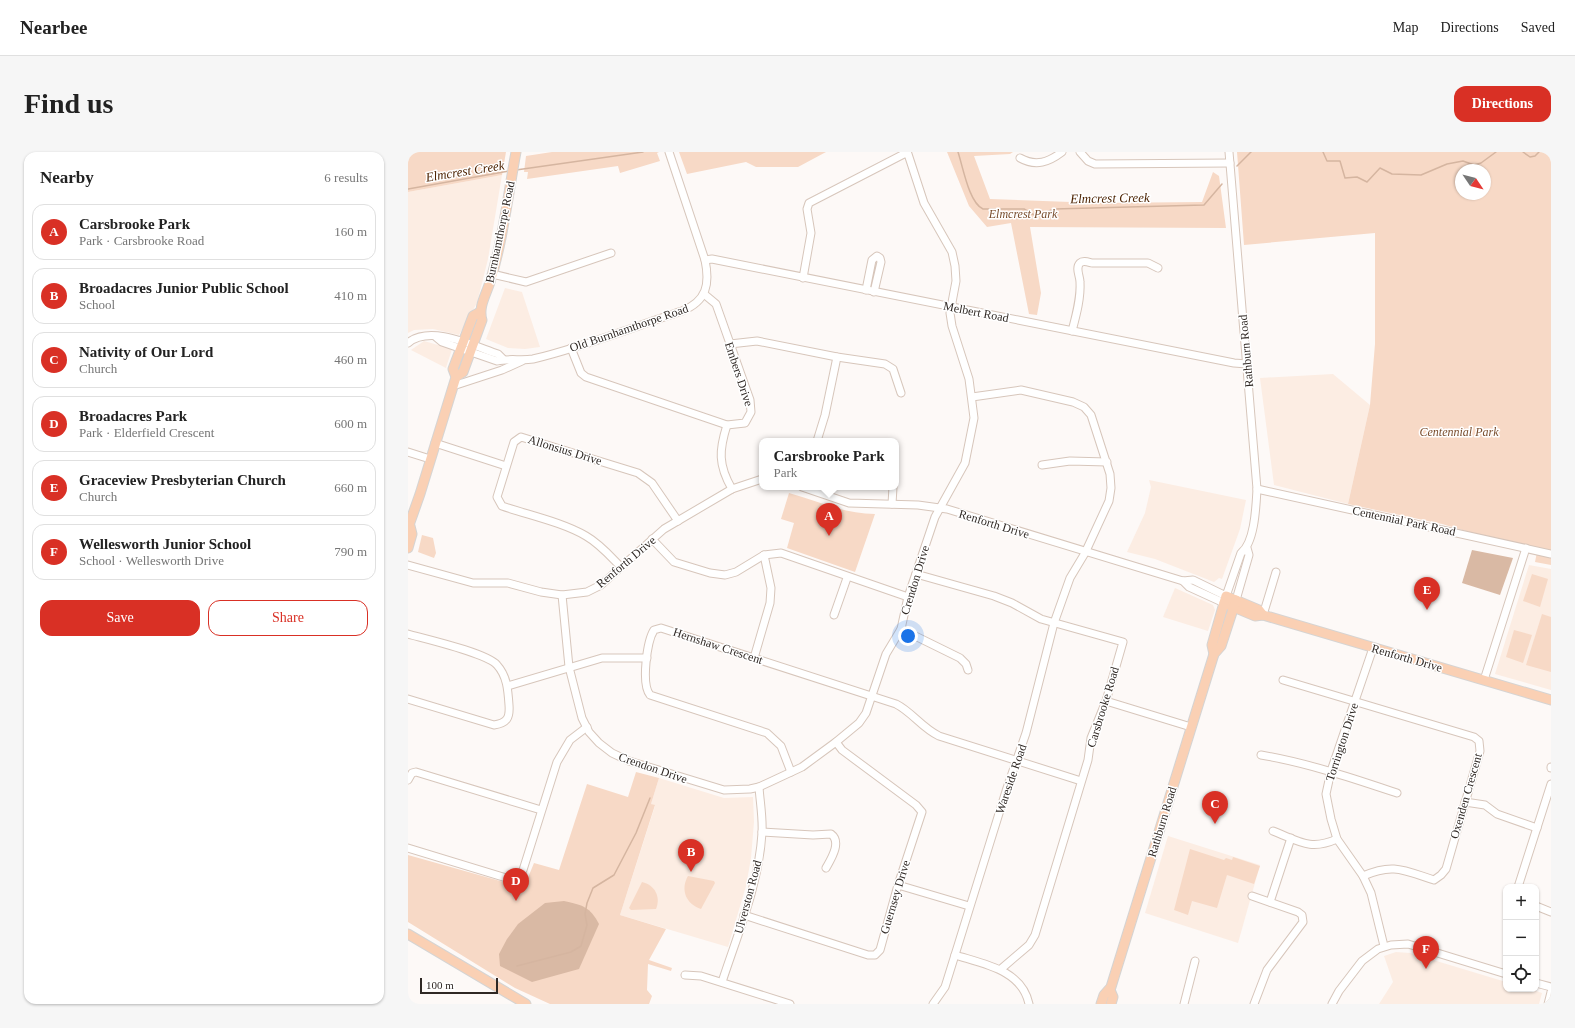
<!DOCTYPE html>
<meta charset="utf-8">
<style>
:root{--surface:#fff;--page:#f6f6f6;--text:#222;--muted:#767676;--line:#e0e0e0;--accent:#d93025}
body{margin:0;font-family:"Times New Roman",serif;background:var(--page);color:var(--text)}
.controls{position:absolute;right:12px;bottom:12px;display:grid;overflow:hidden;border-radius:8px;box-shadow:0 1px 3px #0004}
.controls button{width:36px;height:36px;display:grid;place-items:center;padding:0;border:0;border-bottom:1px solid var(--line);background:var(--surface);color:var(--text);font:20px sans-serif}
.compass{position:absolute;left:1047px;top:12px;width:36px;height:36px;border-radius:50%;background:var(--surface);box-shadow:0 1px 3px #0004;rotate:125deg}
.scale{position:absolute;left:12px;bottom:10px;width:78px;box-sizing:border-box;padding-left:4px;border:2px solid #2f2824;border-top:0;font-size:11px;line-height:14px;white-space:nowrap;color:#2f2824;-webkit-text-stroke:3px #fff;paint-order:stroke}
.you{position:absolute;left:500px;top:484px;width:14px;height:14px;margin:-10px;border:3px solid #fff;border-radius:50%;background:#1a73e8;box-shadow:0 0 0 6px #1a73e833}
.badge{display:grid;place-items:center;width:26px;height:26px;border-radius:50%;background:var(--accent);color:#fff;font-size:13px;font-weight:700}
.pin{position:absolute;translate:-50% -33px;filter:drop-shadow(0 1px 2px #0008)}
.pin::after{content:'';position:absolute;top:21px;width:14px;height:12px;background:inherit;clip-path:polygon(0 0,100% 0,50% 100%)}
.popup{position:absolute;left:351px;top:286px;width:140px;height:52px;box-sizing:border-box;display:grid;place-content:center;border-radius:8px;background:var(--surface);filter:drop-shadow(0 1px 3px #0005);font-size:13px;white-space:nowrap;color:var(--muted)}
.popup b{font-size:15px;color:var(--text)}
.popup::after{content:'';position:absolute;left:50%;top:100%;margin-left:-8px;border:8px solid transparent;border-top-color:var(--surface)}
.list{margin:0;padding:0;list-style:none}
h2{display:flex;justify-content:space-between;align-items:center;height:52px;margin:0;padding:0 16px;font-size:17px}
h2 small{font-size:13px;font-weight:400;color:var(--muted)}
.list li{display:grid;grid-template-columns:26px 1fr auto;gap:12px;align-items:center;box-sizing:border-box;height:56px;margin:0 8px 8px;padding:0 8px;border:1px solid var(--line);border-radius:12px}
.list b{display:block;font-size:15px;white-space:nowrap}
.list p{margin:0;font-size:13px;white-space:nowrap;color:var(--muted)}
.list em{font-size:13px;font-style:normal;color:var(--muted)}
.actions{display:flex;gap:8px;padding:12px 16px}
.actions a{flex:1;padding:9px 0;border:1px solid var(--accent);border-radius:12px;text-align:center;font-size:14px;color:var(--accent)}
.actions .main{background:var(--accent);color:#fff}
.icon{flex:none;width:22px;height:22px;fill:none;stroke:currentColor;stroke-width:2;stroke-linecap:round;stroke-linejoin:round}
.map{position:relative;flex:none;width:1143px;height:852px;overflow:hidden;border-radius:12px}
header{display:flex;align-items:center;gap:24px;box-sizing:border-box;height:56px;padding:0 20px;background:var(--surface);border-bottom:1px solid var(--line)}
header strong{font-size:19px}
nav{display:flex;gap:22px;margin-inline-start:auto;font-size:14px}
.intro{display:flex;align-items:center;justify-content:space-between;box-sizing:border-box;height:96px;padding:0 24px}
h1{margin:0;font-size:28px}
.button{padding:10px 18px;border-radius:12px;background:var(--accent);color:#fff;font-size:14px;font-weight:700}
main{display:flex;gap:24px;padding:0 24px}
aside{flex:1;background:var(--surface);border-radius:12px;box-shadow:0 1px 3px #0004}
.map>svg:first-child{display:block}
.built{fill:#fcede3}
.green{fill:#f7d9c6;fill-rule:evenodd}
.forest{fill:#d9b9a4}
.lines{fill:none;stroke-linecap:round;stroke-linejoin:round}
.stream{stroke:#d5b5a0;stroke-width:1.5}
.minor-casing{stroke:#d7c6bb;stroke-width:9}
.major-casing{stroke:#d5d4d3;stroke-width:11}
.minor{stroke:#fff;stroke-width:7}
.major{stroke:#fad0b4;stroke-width:9}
.labels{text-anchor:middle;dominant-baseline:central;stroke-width:3;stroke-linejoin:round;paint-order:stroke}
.park-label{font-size:12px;font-style:italic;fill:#794c2c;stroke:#fff}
.street-label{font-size:12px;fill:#2f2824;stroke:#fff}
.water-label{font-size:13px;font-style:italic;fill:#4c2200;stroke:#fff}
</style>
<header>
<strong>Nearbee</strong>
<nav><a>Map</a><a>Directions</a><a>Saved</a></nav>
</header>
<div class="intro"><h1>Find us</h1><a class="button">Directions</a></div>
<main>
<aside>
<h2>Nearby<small>6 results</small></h2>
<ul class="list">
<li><span class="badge">A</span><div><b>Carsbrooke Park</b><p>Park · Carsbrooke Road</p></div><em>160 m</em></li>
<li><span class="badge">B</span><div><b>Broadacres Junior Public School</b><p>School</p></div><em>410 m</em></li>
<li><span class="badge">C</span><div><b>Nativity of Our Lord</b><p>Church</p></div><em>460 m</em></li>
<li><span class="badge">D</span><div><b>Broadacres Park</b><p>Park · Elderfield Crescent</p></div><em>600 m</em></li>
<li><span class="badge">E</span><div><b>Graceview Presbyterian Church</b><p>Church</p></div><em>660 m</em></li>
<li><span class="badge">F</span><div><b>Wellesworth Junior School</b><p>School · Wellesworth Drive</p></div><em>790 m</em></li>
</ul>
<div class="actions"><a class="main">Save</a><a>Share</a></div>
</aside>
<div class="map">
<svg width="1143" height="852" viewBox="0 0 1143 852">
<rect width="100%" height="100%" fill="#fdf9f7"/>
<g class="built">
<polygon points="94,23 80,107 69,151 51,183 25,177 6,178 0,181 0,40"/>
<polygon points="97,136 114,140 132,195 117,197 100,196 78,187"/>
<polygon points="16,189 44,197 38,216 3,198"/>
<polygon points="925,222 962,253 940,352 866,333 852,226"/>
<polygon points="741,328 838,348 832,377 814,427 811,426 806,430 747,407 719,400 737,361 743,335"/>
<polygon points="1121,413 1143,417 1143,538 1087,522"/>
<polygon points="767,436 805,453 807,458 800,479 755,465"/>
<polygon points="251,626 316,646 345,645 346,670 343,706 338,734 320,795 212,763 247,654 243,652"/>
<polygon points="760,684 852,713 830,791 737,761"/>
<polygon points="988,800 1002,801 1098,830 1098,837 1122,837 1134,841 1131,852 971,852 985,830 976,804"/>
</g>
<g class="green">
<polygon points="0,0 98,0 94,23 0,40"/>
<polygon points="144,0 251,0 249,1 252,9 212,21 210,14 119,27 120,20 116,20 118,4"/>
<polygon points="271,0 418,0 390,15 348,15 338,10 279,22"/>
<polygon points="539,0 605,0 602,2 566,4 582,47 690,51 794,50 805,20 811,24 818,76 622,75 633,141 629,163 621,162 603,71 579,75 561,54"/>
<path d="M829,0H1143V413L1127,410L1129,400L1034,372L940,352L962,253L967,192V81L836,93ZM1053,18H1077V42H1053Z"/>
<path d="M381,341C410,349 437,362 467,362L447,420L379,396L386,371L373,367Z"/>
<polygon points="14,383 25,386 28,401 26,406 10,400"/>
<polygon points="1124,422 1140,427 1132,455 1115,449"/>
<polygon points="1134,462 1143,465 1143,520 1118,513"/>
<polygon points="1106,478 1124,483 1115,511 1098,505"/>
<polygon points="228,620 251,626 243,652 247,653 212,763 258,777 241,808 264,816 263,819 240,812 239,838 244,844 241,852 142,852 107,836 0,770 0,703 110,734 119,728 126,711 151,718 179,632 220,645"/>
<polygon points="782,697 816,708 818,706 824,708 825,705 852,714 846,732 819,723 809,756 784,749 780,763 766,758"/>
<path d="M280,724L306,729L307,731L293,757C278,752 272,738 280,724Z"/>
<path d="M234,730C247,733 253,745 248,757L223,758L221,756Z"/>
</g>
<g class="forest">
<polygon points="1064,398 1105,406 1092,443 1054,431"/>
<path d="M156,749C175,753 182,755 191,772L171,817L124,830L92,814L91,802L99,787L110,772L137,751Z"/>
</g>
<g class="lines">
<g class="stream">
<path d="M550,0C555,15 561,51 575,57H616L628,64L646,57L796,53L814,32"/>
<polyline points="915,0 919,9 932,9 937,26 949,25 959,30 972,16 984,22 1013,23 1039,12 1055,9 1066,13 1073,11 1088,0"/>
<polyline points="1115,0 1122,5 1127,4 1131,0"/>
<polyline points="829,14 843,0"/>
<polyline points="108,18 235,0"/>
<polyline points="0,37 101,19"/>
<polyline points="109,814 163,800 173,794 179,773 177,762 179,751 185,736 206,723 228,681 242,646"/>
</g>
<defs>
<g id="minor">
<polyline points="672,0 680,9 687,12 822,11"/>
<path d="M612,6C628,15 641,10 654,0"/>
<polyline points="297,108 304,107 826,211 839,212"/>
<polyline points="84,122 118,130 203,101"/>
<polyline points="458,138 464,108 469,104 472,106 473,110 466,140"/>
<path d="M664,179C668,164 673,146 672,130C672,124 667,116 672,111C675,108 680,110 684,111H740L750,116"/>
<path d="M28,185L34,190L89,209C101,206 113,209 125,207C176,195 225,175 274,159C299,149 302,132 297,108L261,0"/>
<path d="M0,191C22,172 66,194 90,202L95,207"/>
<polyline points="322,192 349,189 429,205 477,212 485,217 493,241"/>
<polyline points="163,196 173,221 178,225 319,273 337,271 343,260 342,248 308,152 296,142"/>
<polyline points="45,234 94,218 114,209"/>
<path d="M319,273C311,298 310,313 324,337"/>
<polyline points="409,289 417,263 429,205"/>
<polyline points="27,291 98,314"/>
<polyline points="0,300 22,307"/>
<polyline points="634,313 662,309 699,310"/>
<path d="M394,335L441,351L510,353L539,357L775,429L785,428L818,444L833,401C847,390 848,354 849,337L821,0"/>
<polyline points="849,337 1143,402"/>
<polyline points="484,352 485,335"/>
<polyline points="244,387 266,410 302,421 317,423 328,420 356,403 373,401 500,445"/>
<polyline points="0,413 65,431 100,431 133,440 154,443 179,440 193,433 256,377 324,337 354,327"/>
<path d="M213,415C202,404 192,392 178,384C154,370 120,363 94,354L89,345L106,290L113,285L230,321L244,331L270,369"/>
<polyline points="508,422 586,444 604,451 633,467 715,490 698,549 683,586 680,608 627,783 621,793 593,817"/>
<polyline points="775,429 781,435 816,451"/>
<polyline points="154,443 161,515 174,566 181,580 191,591 204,601 221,609 316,638 342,637 351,635 394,615 428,590 451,571 458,561 478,502 493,477 500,445 527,365 557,311 566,266 561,227 544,174 542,161 548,129 547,114 544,100 516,51 500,2 496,2 401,51 399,57 403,81 395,126"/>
<polyline points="828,448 841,403 839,396"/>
<polyline points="426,463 439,426"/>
<polyline points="855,463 868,420"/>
<polyline points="493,477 552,506 558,512 560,518"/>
<path d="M0,482C18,487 79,501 89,513C99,524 100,538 101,553C102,566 99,571 86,573L0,547"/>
<polyline points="965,496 923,619 918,642 923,667 929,687 955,724 963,741 976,794"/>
<polyline points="346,506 362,451 363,436 356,403"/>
<path d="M875,528L1066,585L1071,589L1072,599L1038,717L1033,723L1026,728C995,718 985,711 955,724"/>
<polyline points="1076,528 1118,396"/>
<polyline points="100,534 194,506 239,506"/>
<polyline points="698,549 783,575"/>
<path d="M853,603C900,611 944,626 989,641"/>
<polyline points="1143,615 1143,616"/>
<path d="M383,620L373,594L359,581L242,543C233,532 239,489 246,478L253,476L488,552C504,560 514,576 531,584L673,629"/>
<polyline points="0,628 4,621 8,620 133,658"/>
<polyline points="1057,650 1077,653 1089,662 1129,676"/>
<path d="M865,679C891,689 902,699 929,687"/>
<path d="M354,680L405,683L423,682C434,690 423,707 418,716"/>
<polyline points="0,696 105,728 110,725 115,718 149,610 162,588 179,575"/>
<polyline points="490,733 561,754"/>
<polyline points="1110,735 1143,632"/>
<polyline points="844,744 890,760 894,763 895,770 859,818 846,852"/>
<polyline points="862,750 883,686"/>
<polyline points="1128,754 1143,760"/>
<polyline points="336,763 460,803 467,803 472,798 490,733 514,660 508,653 434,598 428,590"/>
<path d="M547,803C576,812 614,818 621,852"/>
<polyline points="277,823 293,824 382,852"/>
<path d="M314,830C330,781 351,732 354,681C355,666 352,650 351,635"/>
<polyline points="1128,831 1143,835"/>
<polyline points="525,852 537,835 598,639 618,581 646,471 662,426 677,401 701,349 703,336 702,322 683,263 676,255 665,250 613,238 564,245"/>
<polyline points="776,852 787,809"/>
<polyline points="924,852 931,839 954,809 970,797 983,793 1000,792 1098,822"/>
<polyline points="1140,852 1143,840"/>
</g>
<g id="major">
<path d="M48,225L55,220L74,168C70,155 78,143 82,130C95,88 100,43 108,0"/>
<polyline points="0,376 12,342 48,225 45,217 65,164 72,160"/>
<polyline points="0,396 4,382 2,374"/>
<polyline points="816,451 847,464 855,463 1143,548"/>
<polyline points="806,502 804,493 818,444 851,458 855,463"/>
<polyline points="0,782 118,852"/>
<polyline points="702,838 705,845 703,852"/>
<polyline points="693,852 696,843 703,835 806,502 813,494 828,448"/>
</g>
</defs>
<use href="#minor" class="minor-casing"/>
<use href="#major" class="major-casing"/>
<use href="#minor" class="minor"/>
<use href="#major" class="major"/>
</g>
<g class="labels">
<g class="park-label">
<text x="615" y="62">Elmcrest Park</text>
<text x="1051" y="280">Centennial Park</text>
</g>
<g class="street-label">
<text transform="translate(92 80) rotate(-78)">Burnhamthorpe Road</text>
<text transform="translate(568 160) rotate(11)">Melbert Road</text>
<text transform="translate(221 176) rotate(-19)">Old Burnhamthorpe Road</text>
<text transform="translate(838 199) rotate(-95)">Rathburn Road</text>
<text transform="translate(331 222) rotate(72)">Embers Drive</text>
<text transform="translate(157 298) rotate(17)">Allonsius Drive</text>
<text transform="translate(996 369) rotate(12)">Centennial Park Road</text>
<text transform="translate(586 372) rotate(17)">Renforth Drive</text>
<text transform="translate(218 410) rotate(-40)">Renforth Drive</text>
<text transform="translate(507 428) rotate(-73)">Crendon Drive</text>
<text transform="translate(310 494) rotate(18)">Hernshaw Crescent</text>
<text transform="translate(999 506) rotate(16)">Renforth Drive</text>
<text transform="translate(695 555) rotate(-73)">Carsbrooke Road</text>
<text transform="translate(934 590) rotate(-72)">Torrington Drive</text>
<text transform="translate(245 616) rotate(19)">Crendon Drive</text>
<text transform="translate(603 627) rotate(-71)">Wareside Road</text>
<text transform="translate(1058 644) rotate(-74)">Oxenden Crescent</text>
<text transform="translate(754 670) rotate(-73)">Rathburn Road</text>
<text transform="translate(340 745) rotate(-75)">Ulverston Road</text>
<text transform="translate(487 745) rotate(-73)">Guernsey Drive</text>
</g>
<g class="water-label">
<text transform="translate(57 19) rotate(-9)">Elmcrest Creek</text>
<text transform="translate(702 46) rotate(-1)">Elmcrest Creek</text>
</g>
</g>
</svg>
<div class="controls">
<button>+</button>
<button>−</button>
<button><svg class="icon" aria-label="locate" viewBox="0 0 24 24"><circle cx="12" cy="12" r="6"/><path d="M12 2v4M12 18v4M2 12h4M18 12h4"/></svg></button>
</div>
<svg class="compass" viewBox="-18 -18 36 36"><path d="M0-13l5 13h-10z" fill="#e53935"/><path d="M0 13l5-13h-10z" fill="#767676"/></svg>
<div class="scale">100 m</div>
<div class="you"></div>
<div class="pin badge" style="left:421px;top:384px">A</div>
<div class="popup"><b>Carsbrooke Park</b>Park</div>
<div class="pin badge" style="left:283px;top:720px">B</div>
<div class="pin badge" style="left:807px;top:672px">C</div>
<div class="pin badge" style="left:108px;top:749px">D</div>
<div class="pin badge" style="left:1019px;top:458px">E</div>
<div class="pin badge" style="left:1018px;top:817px">F</div>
</div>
</main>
